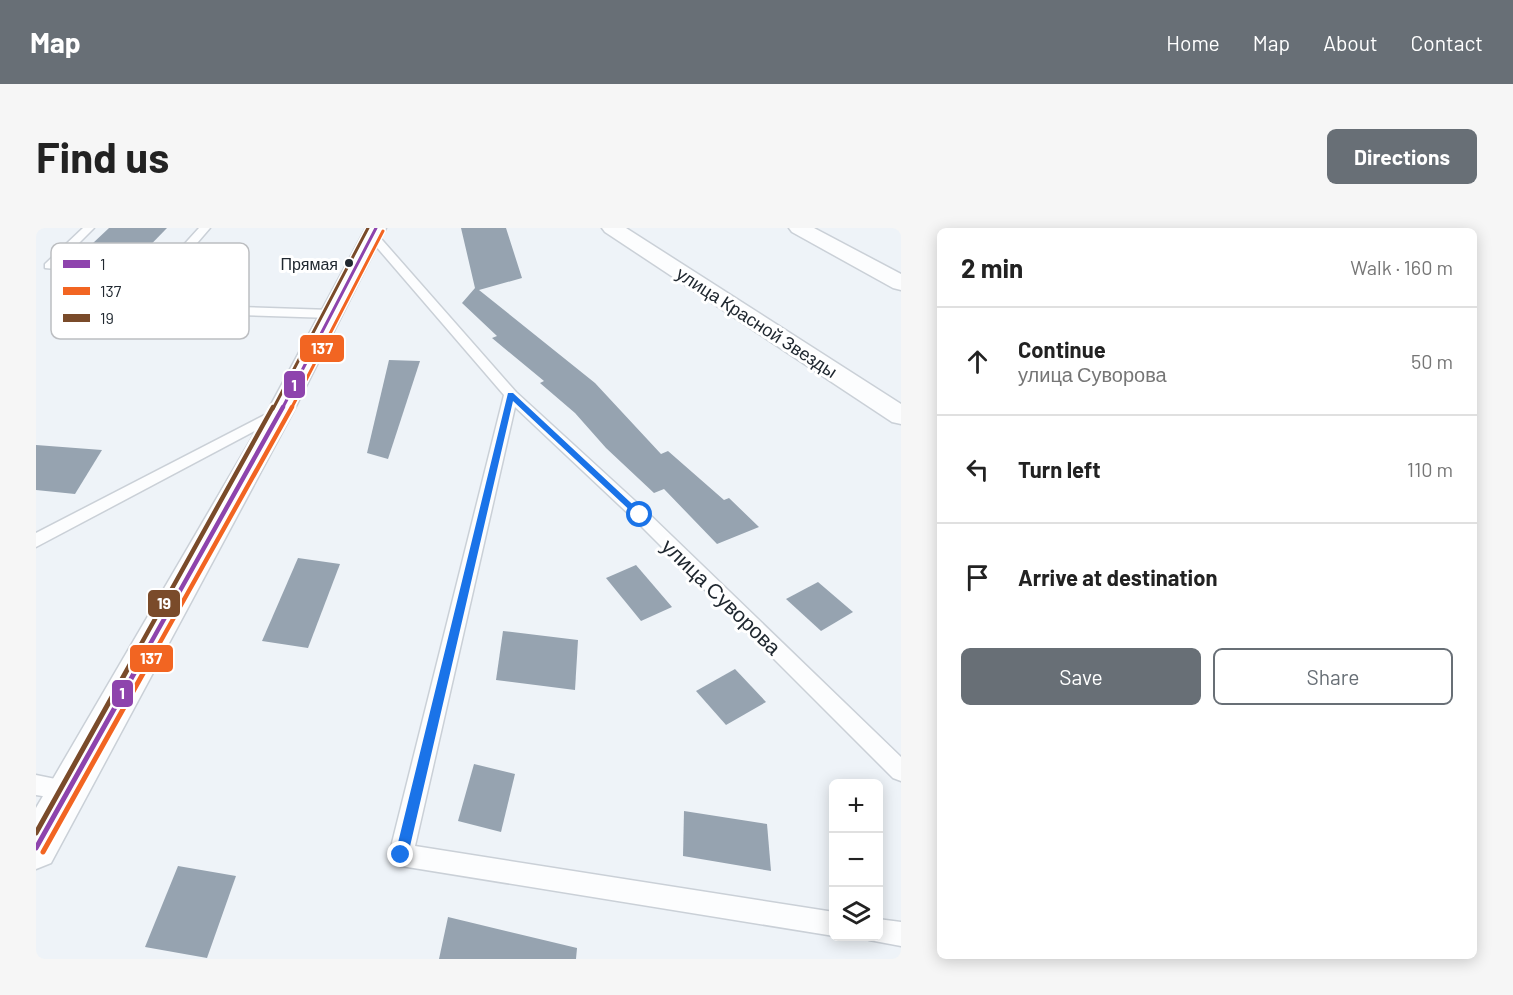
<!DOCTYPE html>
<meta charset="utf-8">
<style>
:root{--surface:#fff;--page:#f6f6f6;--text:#222;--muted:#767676;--line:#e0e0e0;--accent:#686f76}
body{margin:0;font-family:Barlow,sans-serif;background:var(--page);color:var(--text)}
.controls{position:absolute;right:18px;bottom:18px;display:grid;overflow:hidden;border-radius:9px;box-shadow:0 3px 15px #0003}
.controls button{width:54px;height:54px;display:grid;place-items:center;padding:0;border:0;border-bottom:2px solid var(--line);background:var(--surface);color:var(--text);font:30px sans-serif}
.stop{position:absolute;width:18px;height:18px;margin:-14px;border:4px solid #1a73e8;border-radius:50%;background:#fff}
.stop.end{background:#1a73e8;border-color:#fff;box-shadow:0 2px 6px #0008}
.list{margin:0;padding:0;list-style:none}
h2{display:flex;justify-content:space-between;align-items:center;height:78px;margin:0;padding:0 24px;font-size:26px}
h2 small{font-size:20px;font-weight:400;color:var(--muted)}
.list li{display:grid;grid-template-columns:39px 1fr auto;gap:18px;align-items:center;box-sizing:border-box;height:108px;padding:0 24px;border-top:2px solid var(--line)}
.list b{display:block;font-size:22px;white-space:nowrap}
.list p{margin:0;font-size:20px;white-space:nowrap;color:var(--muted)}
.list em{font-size:20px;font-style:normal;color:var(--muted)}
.actions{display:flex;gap:12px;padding:18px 24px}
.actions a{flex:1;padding:14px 0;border:2px solid var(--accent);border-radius:9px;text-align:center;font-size:21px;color:var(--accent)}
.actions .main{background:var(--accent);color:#fff}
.icon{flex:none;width:33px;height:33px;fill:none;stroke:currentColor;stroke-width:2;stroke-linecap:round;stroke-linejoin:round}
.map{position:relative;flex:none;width:865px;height:731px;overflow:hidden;border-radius:9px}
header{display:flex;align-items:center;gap:36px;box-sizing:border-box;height:84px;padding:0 30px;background:var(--accent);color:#fff}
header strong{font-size:28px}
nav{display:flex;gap:33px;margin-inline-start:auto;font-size:21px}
.intro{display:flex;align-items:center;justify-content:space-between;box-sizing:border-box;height:144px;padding:0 36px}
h1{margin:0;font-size:42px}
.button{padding:15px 27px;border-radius:9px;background:var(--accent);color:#fff;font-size:21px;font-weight:700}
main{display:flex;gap:36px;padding:0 36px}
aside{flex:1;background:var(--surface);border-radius:9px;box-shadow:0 3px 15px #0003}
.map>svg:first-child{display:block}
.building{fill:#96a3b0}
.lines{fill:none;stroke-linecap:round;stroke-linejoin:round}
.lane-casing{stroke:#cad0d7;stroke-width:3}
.street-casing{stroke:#cad0d7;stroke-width:3}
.secondary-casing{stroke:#cad0d7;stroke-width:3}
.primary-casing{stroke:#cad0d7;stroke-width:3}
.lane{fill:#fcfdfe;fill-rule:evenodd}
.street{fill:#fcfdfe;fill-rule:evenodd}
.secondary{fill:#fcfdfe;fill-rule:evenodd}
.primary{fill:#fcfdfe;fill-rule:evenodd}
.bus-1-far2-casing{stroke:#fff;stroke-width:6}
.bus-1-far1-casing{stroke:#fff;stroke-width:9}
.bus-1-casing{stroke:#fff;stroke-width:10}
.bus-2-far2-casing{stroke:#fff;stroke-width:6}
.bus-2-far1-casing{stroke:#fff;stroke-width:9}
.bus-2-casing{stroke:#fff;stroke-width:10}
.bus-3-far2-casing{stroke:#fff;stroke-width:6}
.bus-3-far1-casing{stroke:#fff;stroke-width:9}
.bus-3-casing{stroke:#fff;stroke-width:10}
.bus-1-far2{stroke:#8e44ad;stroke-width:3}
.bus-1-far1{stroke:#8e44ad;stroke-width:4.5}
.bus-1{stroke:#8e44ad;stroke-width:5}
.bus-2-far2{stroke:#f26522;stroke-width:3}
.bus-2-far1{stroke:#f26522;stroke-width:4.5}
.bus-2{stroke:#f26522;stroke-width:5}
.bus-3-far2{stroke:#7a4b2a;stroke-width:3}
.bus-3-far1{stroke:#7a4b2a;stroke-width:4.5}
.bus-3{stroke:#7a4b2a;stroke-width:5}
.route{fill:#1a73e8}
.bus-dot{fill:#202830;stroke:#fff;stroke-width:2}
.labels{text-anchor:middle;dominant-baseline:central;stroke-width:6;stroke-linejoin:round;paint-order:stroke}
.far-bus-label{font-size:16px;fill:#202830;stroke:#fff;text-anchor:end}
.far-street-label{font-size:18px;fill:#202830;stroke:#fff}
.street-label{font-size:21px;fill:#202830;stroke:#fff}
.key{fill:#fff;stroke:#bcbec1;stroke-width:1.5}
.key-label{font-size:16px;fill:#202830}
.line-badge{stroke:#fff;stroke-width:2}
.badge-label{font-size:16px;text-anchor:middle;font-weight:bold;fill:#fff}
</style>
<header>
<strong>Map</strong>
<nav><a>Home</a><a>Map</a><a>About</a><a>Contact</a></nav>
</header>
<div class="intro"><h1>Find us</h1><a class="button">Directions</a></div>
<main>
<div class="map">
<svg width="865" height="731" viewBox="0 0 865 731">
<rect width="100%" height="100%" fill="#eef3f8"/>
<g class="building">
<polygon points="73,0 131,0 94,38 38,33"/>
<polygon points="425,0 470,0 486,50 443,62 559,155 625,226 632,223 688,272 693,270 723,299 681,316 628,261 618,265 570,220 539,185 504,155 508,153 456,110 461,108 426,75 439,60"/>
<polygon points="353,132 384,133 352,231 331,225"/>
<polygon points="0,217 66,222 39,266 0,262"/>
<polygon points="262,330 304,336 272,420 226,413"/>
<polygon points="600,337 636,379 605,393 570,350"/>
<polygon points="782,354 817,384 785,403 750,371"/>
<polygon points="467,403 542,412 539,462 460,452"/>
<polygon points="699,441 730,474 690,497 660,463"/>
<polygon points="438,536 479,546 465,604 422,593"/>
<polygon points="648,583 731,596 735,643 647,628"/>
<polygon points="142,638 200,648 171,730 109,719"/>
<polygon points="412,689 541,720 540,731 403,731"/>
</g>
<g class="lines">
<defs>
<g id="lane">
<polygon points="47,0 58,0 23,35 124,43 163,0 174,0 131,50 127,51 9,40 9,36"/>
<polygon points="336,4 340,5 480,164 610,283 865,529 865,553 857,550 598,291 479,179 379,618 798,684 798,708 365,638 357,635 353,627 468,167 332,9 330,7"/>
<polygon points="124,62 202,79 295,82 301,86 295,90 202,87 120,69 120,63"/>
<polygon points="244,179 249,181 251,184 249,187 0,319 0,305"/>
<polygon points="0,547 39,555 42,562 39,569 31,572 0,567"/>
<polygon points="842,691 865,694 865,718 833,712 832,708 842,708"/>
</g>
<polygon id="street" points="753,0 778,0 865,46 865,62 857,60 756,4"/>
<polygon id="secondary" points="566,0 590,0 865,176 865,196 856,194 569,4"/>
<polygon id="primary" points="330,0 350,0 257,184 15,635 0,641 0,580 231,184"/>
</defs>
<use href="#lane" class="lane-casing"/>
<use href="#street" class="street-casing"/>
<use href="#secondary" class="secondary-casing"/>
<use href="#primary" class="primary-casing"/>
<use href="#lane" class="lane"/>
<use href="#street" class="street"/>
<use href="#secondary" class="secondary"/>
<use href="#primary" class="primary"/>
<defs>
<polyline id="bus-1-far2" points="246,181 340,0"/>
<polyline id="bus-1-far1" points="113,418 247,179"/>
<polyline id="bus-1" points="0,620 114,417"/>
<polyline id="bus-2-far2" points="255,181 347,3"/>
<polyline id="bus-2-far1" points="122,418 256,179"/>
<polyline id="bus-2" points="7,624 123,417"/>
<polyline id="bus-3-far2" points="237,181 332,0"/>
<polyline id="bus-3-far1" points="104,418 237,179"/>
<polyline id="bus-3" points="0,605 105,417"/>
</defs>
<use href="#bus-1-far2" class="bus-1-far2-casing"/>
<use href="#bus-1-far1" class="bus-1-far1-casing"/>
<use href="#bus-1" class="bus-1-casing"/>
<use href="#bus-2-far2" class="bus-2-far2-casing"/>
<use href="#bus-2-far1" class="bus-2-far1-casing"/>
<use href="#bus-2" class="bus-2-casing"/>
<use href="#bus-3-far2" class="bus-3-far2-casing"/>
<use href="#bus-3-far1" class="bus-3-far1-casing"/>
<use href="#bus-3" class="bus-3-casing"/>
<use href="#bus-1-far2" class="bus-1-far2"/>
<use href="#bus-1-far1" class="bus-1-far1"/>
<use href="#bus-1" class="bus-1"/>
<use href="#bus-2-far2" class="bus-2-far2"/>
<use href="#bus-2-far1" class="bus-2-far1"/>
<use href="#bus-2" class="bus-2"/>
<use href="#bus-3-far2" class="bus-3-far2"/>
<use href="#bus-3-far1" class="bus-3-far1"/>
<use href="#bus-3" class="bus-3"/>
</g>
<polygon class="route" points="472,165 477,165 608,287 601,289 477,173 372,627 370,631 365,633 361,631 359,627"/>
<circle class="bus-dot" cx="313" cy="35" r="5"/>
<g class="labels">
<g class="far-bus-label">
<text x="302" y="35">Прямая</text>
</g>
<g class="far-street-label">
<text transform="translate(721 94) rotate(33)">улица Красной Звезды</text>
</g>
<g class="street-label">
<text transform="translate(686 368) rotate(44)">улица Суворова</text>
</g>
</g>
<rect x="15" y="15" width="198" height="96" rx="9" class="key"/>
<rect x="27" y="32" width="27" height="8" fill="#8e44ad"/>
<rect x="27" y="59" width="27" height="8" fill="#f26522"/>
<rect x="27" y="86" width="27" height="8" fill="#7a4b2a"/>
<g class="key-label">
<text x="64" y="42">1</text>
<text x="64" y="69">137</text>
<text x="64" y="96">19</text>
</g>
<g class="line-badge">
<rect x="263" y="106" width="46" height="29" rx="6" fill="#f26522"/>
<rect x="247" y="142" width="23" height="29" rx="6" fill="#8e44ad"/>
<rect x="111" y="361" width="34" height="29" rx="6" fill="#7a4b2a"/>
<rect x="93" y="416" width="45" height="29" rx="6" fill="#f26522"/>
<rect x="75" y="451" width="23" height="29" rx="6" fill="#8e44ad"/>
</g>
<g class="badge-label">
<text x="286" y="126">137</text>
<text x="258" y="163">1</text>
<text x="128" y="381">19</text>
<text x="115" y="436">137</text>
<text x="86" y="471">1</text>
</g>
</svg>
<div class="controls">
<button>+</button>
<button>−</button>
<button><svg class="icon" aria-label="layers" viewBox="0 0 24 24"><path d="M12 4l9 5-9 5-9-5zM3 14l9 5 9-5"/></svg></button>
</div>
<div class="stop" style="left:604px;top:287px"></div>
<div class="stop end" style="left:365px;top:627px"></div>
</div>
<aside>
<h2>2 min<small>Walk · 160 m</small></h2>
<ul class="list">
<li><svg class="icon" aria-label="ahead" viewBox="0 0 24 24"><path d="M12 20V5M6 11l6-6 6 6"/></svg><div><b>Continue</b><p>улица Суворова</p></div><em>50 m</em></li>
<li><svg class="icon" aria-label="left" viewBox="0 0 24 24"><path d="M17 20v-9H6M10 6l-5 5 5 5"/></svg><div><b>Turn left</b></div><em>110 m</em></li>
<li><svg class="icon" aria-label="arrive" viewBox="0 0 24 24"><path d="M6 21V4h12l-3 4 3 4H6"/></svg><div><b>Arrive at destination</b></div></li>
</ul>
<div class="actions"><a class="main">Save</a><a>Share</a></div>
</aside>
</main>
